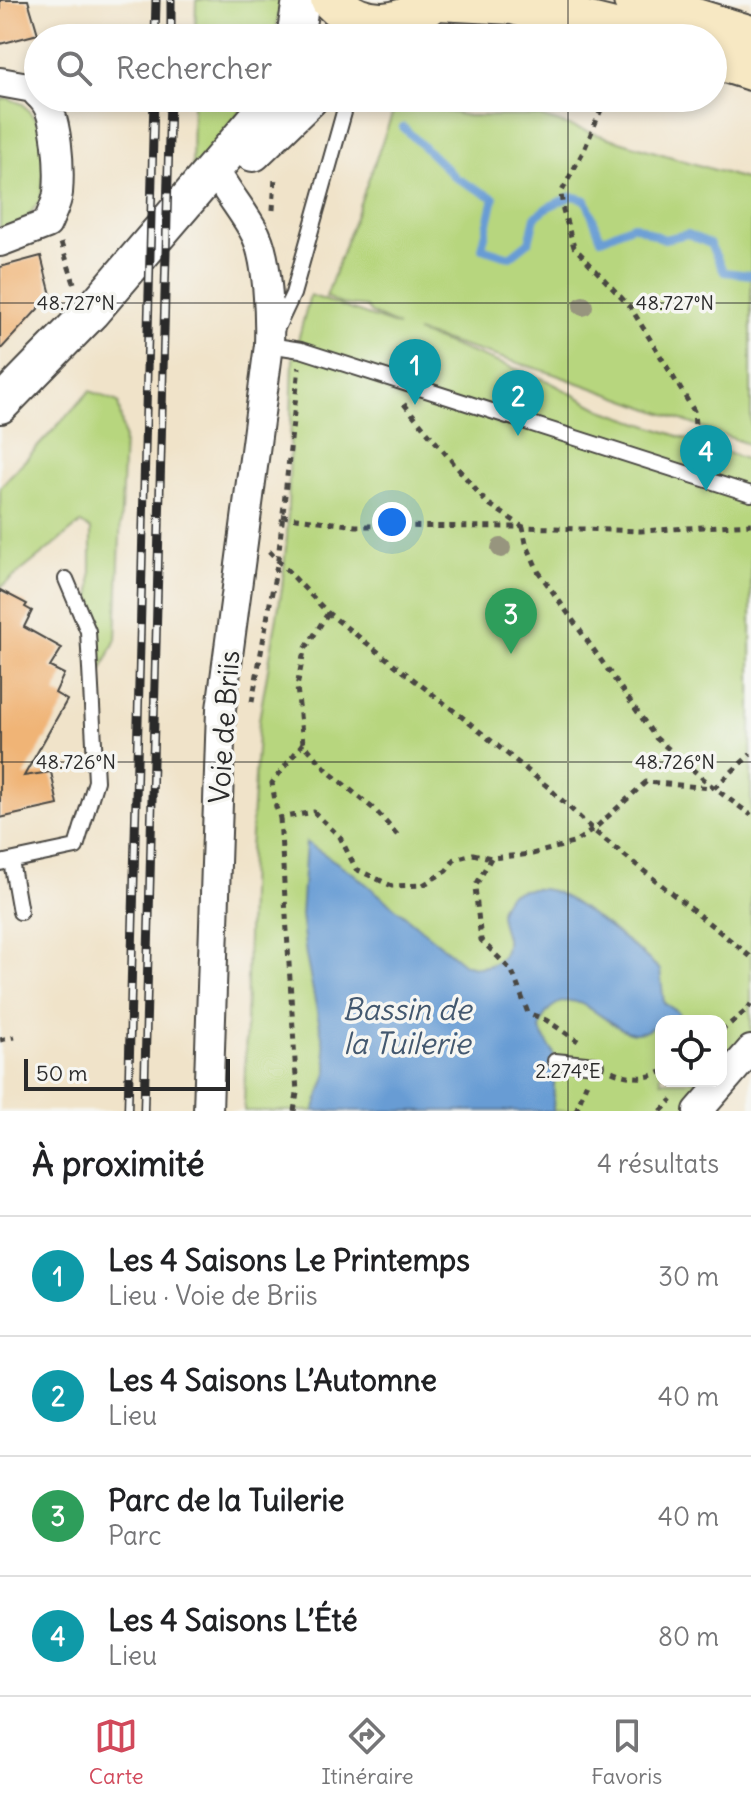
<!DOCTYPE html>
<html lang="fr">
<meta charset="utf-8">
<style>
:root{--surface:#fff;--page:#f6f6f6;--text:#202124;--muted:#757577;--line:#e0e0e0;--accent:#d1495b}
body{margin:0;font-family:Delius,sans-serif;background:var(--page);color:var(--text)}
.controls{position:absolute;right:24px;bottom:24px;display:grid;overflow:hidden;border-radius:16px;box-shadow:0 4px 12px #0003}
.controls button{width:72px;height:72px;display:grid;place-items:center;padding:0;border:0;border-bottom:2px solid var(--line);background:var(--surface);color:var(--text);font:40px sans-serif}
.scale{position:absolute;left:24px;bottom:20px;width:206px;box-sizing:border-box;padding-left:8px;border:4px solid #2b2b2b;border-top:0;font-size:22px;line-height:28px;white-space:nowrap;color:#2b2b2b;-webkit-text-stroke:6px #f6f6f2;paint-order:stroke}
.you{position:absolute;left:392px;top:522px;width:28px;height:28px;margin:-20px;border:6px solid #fff;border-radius:50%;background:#1a73e8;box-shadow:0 0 0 12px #1a73e833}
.badge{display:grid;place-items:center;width:52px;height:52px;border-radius:50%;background:var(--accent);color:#fff;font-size:26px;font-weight:700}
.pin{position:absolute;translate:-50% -66px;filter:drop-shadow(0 2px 4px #0008)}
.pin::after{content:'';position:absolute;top:42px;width:28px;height:24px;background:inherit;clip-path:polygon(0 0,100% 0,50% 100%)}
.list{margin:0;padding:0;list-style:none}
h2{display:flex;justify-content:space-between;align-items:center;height:104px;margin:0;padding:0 32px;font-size:34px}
h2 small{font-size:26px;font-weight:400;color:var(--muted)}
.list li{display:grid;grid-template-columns:52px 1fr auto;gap:24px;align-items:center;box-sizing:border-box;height:120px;padding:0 32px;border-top:2px solid var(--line)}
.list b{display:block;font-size:30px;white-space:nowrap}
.list p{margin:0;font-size:26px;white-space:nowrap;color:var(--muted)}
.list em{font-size:26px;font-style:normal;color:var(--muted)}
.icon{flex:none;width:44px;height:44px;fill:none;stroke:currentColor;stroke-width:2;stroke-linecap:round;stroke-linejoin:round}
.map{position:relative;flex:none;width:751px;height:1111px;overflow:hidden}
.search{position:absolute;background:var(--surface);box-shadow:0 4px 12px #0003;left:24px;right:24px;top:24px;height:88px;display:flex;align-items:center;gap:20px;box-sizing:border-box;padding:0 28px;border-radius:44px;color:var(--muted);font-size:30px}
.sheet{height:584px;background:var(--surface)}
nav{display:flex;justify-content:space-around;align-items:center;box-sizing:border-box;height:112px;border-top:2px solid var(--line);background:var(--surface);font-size:22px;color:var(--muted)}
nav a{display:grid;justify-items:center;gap:4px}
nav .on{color:var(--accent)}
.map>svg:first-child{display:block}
.green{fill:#b7d67e;stroke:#718054;stroke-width:2}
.water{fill:#689cd4;stroke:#4a6480;stroke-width:2}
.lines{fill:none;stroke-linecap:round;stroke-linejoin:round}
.stream{stroke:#689cd4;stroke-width:8}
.building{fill:#f0b476}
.service-casing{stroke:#494743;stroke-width:18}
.minor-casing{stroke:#494743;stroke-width:32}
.tertiary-casing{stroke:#494743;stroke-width:40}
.secondary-casing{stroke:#494743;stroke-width:44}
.path{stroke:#494743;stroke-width:5;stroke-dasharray:6 6;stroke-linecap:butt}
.service{stroke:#fff;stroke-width:14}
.minor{stroke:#fff;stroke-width:28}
.tertiary{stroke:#fff;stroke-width:36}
.secondary{stroke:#f7e8c3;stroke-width:40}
.rail-casing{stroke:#2b2b2b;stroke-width:9}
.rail{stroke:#f6f6f2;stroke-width:6;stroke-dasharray:18;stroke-linecap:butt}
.tree{fill:#97957e}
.ticks{fill:none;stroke:#2b2b2b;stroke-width:2;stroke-opacity:0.45}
.labels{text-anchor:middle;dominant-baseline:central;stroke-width:7;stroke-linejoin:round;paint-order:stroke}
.street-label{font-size:28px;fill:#2b2b2b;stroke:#f6f6f2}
.water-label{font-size:30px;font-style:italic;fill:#43586f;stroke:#f6f6f2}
.ticks-label{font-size:20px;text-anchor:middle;fill:#2b2b2b;stroke:#f6f6f2;stroke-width:7;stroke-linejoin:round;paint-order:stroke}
</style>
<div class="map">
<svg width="751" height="1111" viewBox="0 0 751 1111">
<rect width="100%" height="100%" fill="#f6f6f2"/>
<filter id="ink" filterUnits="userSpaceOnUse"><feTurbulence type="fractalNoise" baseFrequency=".0125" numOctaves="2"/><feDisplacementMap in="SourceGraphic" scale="16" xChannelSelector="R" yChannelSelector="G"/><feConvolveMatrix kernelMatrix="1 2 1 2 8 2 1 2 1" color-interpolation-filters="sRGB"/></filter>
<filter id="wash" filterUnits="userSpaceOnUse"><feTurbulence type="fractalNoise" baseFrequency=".006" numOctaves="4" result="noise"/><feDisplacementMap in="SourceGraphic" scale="32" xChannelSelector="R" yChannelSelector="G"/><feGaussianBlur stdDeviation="1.8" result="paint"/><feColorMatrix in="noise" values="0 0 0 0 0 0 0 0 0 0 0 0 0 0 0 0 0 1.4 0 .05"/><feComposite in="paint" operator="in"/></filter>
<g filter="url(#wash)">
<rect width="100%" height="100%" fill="#f0e3c9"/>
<g class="green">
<polygon points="196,0 281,0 275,38 195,38"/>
<polygon points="7,98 23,104 41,126 45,162 41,199 23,223 0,229 0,100"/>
<polygon points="193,98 246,98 238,115 192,176"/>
<polygon points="397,101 468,116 537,116 751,181 751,445 548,372 416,332 548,381 602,410 751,461 751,1034 721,1070 721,1021 661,1021 661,1081 712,1081 682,1111 244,1111 250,849 259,720 282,588 287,536 293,359 310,295 398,326 371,313 366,307 341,304 326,297"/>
<polygon points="90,391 118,402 124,436 116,639 100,674 97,627 91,621 91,530 81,523 0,588 0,487"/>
</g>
<path class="water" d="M306,842L354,874L464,964C482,972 508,964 506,939C505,931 500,922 500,913C500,906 505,901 508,895C523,888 536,887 552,891C572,897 643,953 660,970L664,1003L678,1012L681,1021L659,1020C626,1063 591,985 557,1004C546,1010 542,1018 540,1030L553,1052L555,1061L553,1111H314L327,1073V1062L306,956L301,915Z"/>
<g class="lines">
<polyline class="stream" points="403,127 456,178 494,198 482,248 510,257 529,242 535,217 548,207 572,196 586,200 601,239 633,225 664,239 688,234 710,244 724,272 751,275"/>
</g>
<g id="blocks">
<g class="building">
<polygon points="0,0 28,0 38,34 0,44"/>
<polygon points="41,256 51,295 0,350 0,267"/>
<polygon points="0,590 27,604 25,607 32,611 24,627 62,648 50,667 64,674 55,693 67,700 24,776 51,772 58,805 0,818"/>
</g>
</g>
</g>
<g filter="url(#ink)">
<use href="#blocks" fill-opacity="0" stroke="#494743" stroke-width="2"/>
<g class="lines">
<defs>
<g id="service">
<polyline points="348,98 293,294 269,345 301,350 751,494"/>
<polyline points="11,861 20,912"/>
<polyline points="0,863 76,847 96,781 88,631 66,579"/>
<polyline points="555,1061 596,1065"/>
</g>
<g id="minor">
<polyline points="0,82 33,88 38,94"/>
<path d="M0,242L47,224C51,214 57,203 58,193C60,170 58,114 42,98"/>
<path d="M208,1111L221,709L269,345C270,315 268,261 256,235C247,217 233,200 222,182"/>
<polyline points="698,1111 751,1050"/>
</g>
<g id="tertiary">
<polyline points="295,38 301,0"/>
<polyline points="253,153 310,98"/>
<polyline points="0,405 91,312 266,108 270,98"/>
</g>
<g id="secondary">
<path d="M331,0C362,32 403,29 434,0"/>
<polyline points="438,0 513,4 650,38"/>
<polyline points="634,0 751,36"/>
<polyline points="713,58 751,70"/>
</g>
</defs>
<use href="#service" class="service-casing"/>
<use href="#minor" class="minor-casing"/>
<use href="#tertiary" class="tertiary-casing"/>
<use href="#secondary" class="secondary-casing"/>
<g class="path">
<polyline points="606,98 584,150 561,193 563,210 574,247 631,308 694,411 697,456"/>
<polyline points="273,210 275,177"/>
<polyline points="61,243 74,283"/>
<polyline points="404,404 486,502 523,527 641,531 751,524"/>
<polyline points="282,516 356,526 523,527 526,543 538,571 656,738 714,788 751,815"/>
<polyline points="269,551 328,613 462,717 548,787 593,830 751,957"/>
<polyline points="328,613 304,651 297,687 303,743 330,773 375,810 400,838"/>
<polyline points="252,702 278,559 299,367"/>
<polyline points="303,743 272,783 276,807 280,818 314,812 340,837 356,869 392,886 423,885 446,871 455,859 473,854 491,858 532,854 573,843 593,830 646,782 711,788"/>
<polyline points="714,788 751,754"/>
<polyline points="280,818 297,1093 294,1111"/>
<polyline points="491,858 475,887 481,940 512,971 528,1013 546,1020 578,1041"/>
<polyline points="721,1031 747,1010 751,1004"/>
<polyline points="0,1040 15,1037"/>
<path d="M612,1071C628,1078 645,1080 661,1072"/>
<polyline points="678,1081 679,1093"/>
<polyline points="576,1111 587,1082"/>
<polyline points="661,1111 672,1100"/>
</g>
<use href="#service" class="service"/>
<use href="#minor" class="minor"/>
<use href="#tertiary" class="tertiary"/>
<use href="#secondary" class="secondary"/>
<defs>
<g id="rail">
<polyline points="155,38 156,0"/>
<polyline points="171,38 171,0"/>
<polyline points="128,1111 154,98"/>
<polyline points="144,1111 170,98"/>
</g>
</defs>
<use href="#rail" class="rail-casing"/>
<use href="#rail" class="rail"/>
</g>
<g class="tree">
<circle cx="583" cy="306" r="10"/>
<circle cx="712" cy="460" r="10"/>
<circle cx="501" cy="548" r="10"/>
</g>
</g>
<path class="ticks" d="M568,0V38M568,98V1111M0,303H751M0,762H751"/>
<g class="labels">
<g class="street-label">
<text transform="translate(224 727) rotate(-86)">Voie de Briis</text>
</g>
<g class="water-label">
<text x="407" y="1009">Bassin de<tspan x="407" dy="34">la Tuilerie</tspan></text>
</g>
</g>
<g class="ticks-label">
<text x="76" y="310">48.727°N</text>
<text x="675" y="310">48.727°N</text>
<text x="76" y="769">48.726°N</text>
<text x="675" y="769">48.726°N</text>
<text x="568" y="1078">2.274°E</text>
</g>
</svg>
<div class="controls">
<button><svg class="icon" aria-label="locate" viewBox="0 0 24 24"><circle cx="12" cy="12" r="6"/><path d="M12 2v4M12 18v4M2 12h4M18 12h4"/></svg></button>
</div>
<div class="scale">50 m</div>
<div class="you"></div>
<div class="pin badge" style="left:415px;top:405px;background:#0f9aa8">1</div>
<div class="pin badge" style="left:518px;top:436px;background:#0f9aa8">2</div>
<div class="pin badge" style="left:511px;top:654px;background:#2e9e5b">3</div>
<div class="pin badge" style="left:706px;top:491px;background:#0f9aa8">4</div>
<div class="search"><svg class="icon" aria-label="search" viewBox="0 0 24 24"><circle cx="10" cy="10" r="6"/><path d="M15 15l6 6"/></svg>Rechercher</div>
</div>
<section class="sheet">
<h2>À proximité<small>4 résultats</small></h2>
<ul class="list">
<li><span class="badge" style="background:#0f9aa8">1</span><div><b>Les 4 Saisons Le Printemps</b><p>Lieu · Voie de Briis</p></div><em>30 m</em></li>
<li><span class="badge" style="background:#0f9aa8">2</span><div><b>Les 4 Saisons L’Automne</b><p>Lieu</p></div><em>40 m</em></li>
<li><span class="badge" style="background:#2e9e5b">3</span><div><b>Parc de la Tuilerie</b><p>Parc</p></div><em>40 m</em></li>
<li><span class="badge" style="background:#0f9aa8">4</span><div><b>Les 4 Saisons L’Été</b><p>Lieu</p></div><em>80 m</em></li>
</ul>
</section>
<nav>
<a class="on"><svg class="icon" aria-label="map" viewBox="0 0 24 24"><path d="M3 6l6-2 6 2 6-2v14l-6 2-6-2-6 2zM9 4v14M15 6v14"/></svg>Carte</a>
<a><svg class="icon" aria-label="directions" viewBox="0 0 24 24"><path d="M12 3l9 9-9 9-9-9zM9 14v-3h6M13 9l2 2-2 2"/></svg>Itinéraire</a>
<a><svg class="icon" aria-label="saved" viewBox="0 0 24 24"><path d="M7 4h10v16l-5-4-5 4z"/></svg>Favoris</a>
</nav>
